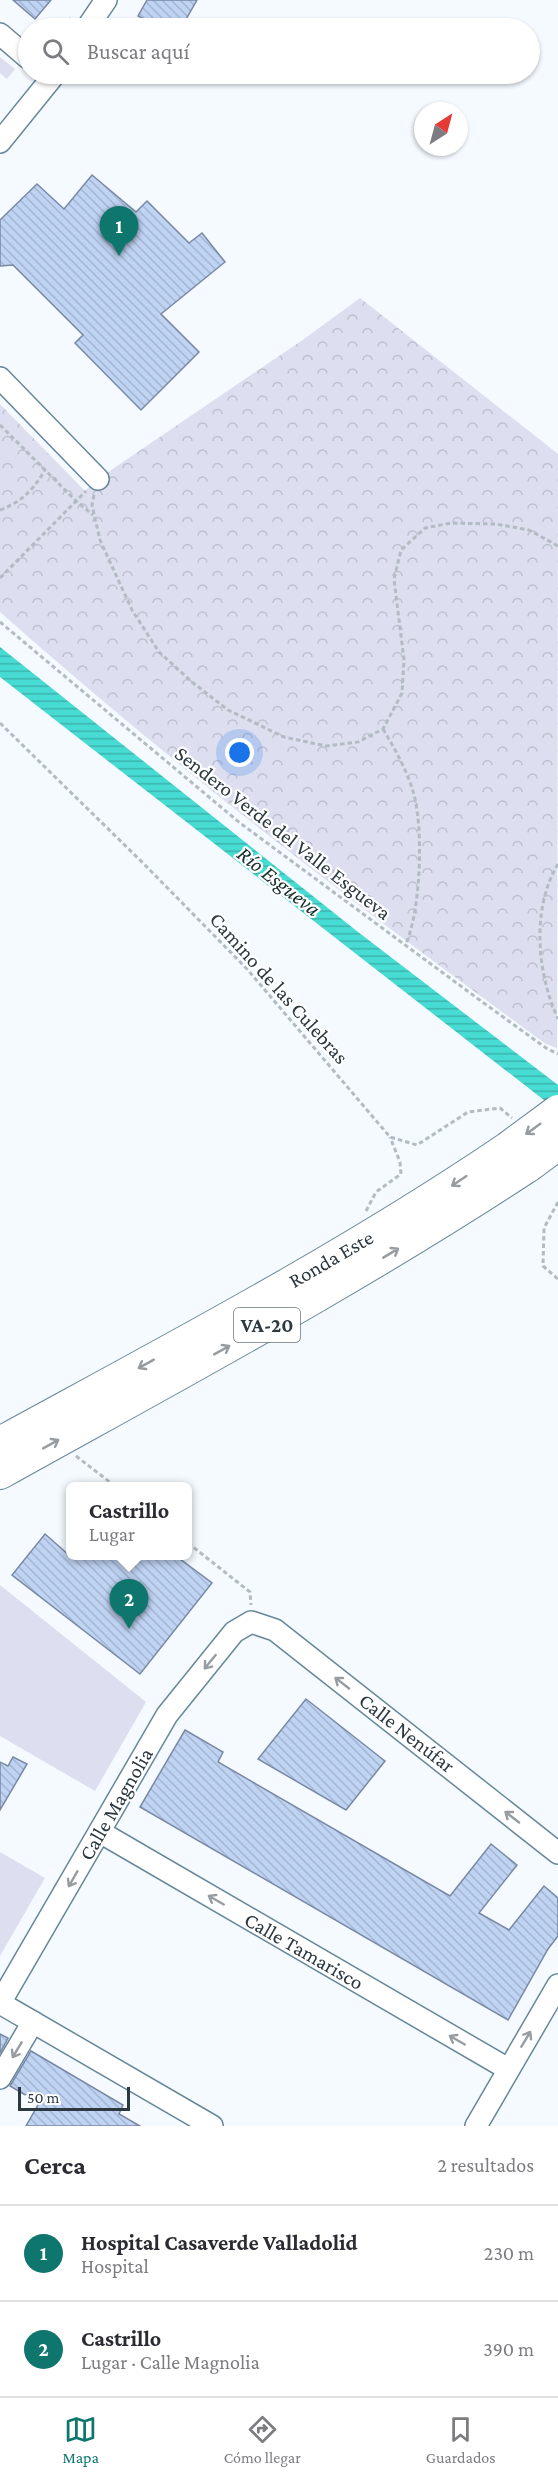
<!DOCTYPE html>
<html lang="es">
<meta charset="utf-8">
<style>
:root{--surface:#fff;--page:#f2f2f3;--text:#2b2b33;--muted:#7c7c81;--line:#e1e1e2;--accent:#0f766e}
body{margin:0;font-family:"Crimson Pro",serif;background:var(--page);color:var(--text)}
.compass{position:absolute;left:414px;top:102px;width:54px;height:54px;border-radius:50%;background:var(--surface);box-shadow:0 2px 4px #0004;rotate:36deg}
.scale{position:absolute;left:18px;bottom:15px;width:112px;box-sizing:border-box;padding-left:6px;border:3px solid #2c3941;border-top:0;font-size:16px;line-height:21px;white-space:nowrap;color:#2c3941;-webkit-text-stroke:4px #fff;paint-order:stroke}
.you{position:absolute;left:240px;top:753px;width:21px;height:21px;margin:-15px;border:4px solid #fff;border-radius:50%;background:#1a73e8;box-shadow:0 0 0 9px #1a73e833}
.badge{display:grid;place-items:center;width:39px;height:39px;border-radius:50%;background:var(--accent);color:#fff;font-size:20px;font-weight:700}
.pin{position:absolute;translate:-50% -50px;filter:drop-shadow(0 2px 3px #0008)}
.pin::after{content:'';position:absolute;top:32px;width:21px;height:18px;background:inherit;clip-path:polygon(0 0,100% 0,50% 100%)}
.popup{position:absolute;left:66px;top:1482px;width:126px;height:78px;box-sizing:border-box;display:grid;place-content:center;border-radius:9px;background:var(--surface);filter:drop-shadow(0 2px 4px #0005);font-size:20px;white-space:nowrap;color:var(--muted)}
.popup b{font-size:22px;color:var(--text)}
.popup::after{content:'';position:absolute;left:50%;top:100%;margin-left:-12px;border:12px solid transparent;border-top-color:var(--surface)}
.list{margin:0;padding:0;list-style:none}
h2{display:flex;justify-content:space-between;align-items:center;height:78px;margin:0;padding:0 24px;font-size:26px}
h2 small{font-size:20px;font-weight:400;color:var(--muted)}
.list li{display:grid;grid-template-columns:39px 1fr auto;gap:18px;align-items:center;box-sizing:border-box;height:96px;padding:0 24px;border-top:2px solid var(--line)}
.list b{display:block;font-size:22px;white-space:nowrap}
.list p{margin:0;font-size:20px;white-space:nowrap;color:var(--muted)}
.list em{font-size:20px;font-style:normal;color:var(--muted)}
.icon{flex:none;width:33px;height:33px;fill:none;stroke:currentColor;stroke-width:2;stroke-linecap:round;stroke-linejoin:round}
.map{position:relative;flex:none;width:558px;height:2126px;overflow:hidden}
.search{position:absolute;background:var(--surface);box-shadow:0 2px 4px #0004;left:18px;right:18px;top:18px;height:66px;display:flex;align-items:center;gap:15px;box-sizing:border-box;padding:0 21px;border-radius:33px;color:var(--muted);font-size:22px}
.sheet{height:270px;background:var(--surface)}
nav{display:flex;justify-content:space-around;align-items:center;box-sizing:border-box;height:84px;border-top:2px solid var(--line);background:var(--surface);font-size:16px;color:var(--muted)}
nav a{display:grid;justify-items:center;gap:3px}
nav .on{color:var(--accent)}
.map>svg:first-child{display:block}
.green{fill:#dddef0}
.park{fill:url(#park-crowns)}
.water{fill:url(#water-rules)}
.building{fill:url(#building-back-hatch);stroke:#7989a4;stroke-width:1.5}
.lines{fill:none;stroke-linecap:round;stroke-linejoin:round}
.minor-casing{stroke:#68879a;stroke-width:24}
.highway-casing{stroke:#68879a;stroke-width:34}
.path{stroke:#b3bcc2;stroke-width:3;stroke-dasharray:4.5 3;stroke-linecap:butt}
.minor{stroke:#fff;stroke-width:21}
.highway{stroke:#fff;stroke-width:32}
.highway-bridge-casing{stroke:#68879a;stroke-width:34;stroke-linecap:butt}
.highway-bridge{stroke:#fff;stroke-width:32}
.oneway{stroke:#969ca0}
.labels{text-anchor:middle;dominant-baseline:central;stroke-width:4.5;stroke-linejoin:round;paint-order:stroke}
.shield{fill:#fff;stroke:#6b747a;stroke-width:1.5}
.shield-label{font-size:20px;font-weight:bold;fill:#2c3941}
.street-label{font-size:21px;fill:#2c3941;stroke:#fff}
.water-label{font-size:22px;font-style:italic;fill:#162e2c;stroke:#fff}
</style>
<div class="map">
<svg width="558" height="2126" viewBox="0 0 558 2126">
<defs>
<pattern id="park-crowns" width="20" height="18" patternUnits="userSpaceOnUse" patternTransform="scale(1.5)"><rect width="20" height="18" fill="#dddef0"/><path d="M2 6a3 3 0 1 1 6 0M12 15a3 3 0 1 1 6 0" fill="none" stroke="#bebfcf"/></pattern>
<pattern id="water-rules" width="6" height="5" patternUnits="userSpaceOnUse" patternTransform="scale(1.5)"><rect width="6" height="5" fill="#47dcd3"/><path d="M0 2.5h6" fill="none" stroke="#3bb3ad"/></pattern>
<pattern id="building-back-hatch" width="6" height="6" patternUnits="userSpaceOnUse" patternTransform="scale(1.5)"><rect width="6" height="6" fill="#bfd3f3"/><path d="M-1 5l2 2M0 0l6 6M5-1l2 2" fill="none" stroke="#a4b6d2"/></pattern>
</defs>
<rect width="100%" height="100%" fill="#f4faff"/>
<g class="green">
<polygon points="0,57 15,69 7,79 0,73"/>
<polygon points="0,1585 146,1702 95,1791 0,1736"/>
<polygon points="0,1852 45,1878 0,1956"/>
</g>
<path class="park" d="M360,298L558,454L557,1048L546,1044C358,907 174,767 0,612V404L85,491L98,479L304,339Z"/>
<polygon class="water" points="0,647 358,932 558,1085 558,1111 0,677"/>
<g class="building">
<polygon points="13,0 51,0 35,19"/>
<polygon points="147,0 197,0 181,28 160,28 138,16"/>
<polygon points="92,175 136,212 147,201 189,243 202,233 225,262 161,314 199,352 141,410 75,343 83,335 13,265 0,266 0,220 37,184 64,209"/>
<polygon points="45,1534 70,1556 176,1556 212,1583 140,1674 12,1575"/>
<polygon points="306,1699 385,1761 346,1810 258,1759"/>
<polygon points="185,1730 223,1752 218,1762 450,1896 491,1844 517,1865 479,1913 509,1930 544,1886 558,1898 558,1936 548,1949 508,2020 140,1807"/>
<polygon points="13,1757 27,1764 0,1810 0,1762 8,1766"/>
<polygon points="0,2034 8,2038 0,2053"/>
<polygon points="31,2051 123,2105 119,2114 140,2126 26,2126 39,2103 10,2086"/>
</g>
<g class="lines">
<defs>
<g id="minor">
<polyline points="87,28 106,0"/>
<polyline points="0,34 28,58"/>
<polyline points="0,142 55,74"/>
<polyline points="0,378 98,479"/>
<polyline points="100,1832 508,2069"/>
<polyline points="0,2003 167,1715 234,1632 251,1622 275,1630 558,1853"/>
<polyline points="0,2003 212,2126"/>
<polyline points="0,2078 33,2022"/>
<polyline points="476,2126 558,1985"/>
</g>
<g id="highway">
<path d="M0,1443C172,1349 346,1258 508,1148"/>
<path d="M0,1473C178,1374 358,1278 528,1166"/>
</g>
</defs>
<use href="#minor" class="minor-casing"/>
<use href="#highway" class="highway-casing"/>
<g class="path">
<polyline points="64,28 72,16"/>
<polyline points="0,425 76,501 93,515"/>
<polyline points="94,495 92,505 100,540 132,610 159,652 192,682 228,710 284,737 326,746 358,742 383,729 402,693 404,660 394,579 401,550 425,528 451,523 496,524 529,530 558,546"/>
<path d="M0,510C22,502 33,490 45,470"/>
<polyline points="0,578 86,491"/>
<polyline points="0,622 240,823 481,1001 546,1048 558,1054"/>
<polyline points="0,723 144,864 247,969 390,1137 417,1145 468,1112 500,1108 512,1118"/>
<path d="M383,729C395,749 406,769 413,791C424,827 421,912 405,946"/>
<path d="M558,864C531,909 537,973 558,1019"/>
<polyline points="558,1202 544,1228 543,1266 558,1279"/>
<polyline points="366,1211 376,1192 401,1174 400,1162 390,1137"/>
<polyline points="76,1456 115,1486"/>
<polyline points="188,1543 250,1592 251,1605"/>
</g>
<use href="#minor" class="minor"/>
<use href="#highway" class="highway"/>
<defs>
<g id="highway-bridge">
<polyline points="508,1148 558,1111"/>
<polyline points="528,1166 558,1144"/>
</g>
</defs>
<use href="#highway-bridge" class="highway-bridge-casing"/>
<use href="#highway-bridge" class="highway-bridge"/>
</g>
<defs><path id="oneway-shaft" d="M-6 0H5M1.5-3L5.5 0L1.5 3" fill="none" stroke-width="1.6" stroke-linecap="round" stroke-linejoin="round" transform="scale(1.5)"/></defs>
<g class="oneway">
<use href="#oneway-shaft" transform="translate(533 1129) rotate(144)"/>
<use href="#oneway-shaft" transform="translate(459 1181) rotate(146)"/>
<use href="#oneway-shaft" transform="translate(391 1253) rotate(-31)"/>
<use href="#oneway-shaft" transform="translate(222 1350) rotate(-29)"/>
<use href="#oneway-shaft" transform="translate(146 1364) rotate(151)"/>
<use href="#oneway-shaft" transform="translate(51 1444) rotate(-29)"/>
<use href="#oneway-shaft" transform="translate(210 1662) rotate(129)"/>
<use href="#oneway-shaft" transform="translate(342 1683) rotate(-142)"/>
<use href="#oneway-shaft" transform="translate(512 1817) rotate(-142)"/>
<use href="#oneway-shaft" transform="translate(73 1879) rotate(120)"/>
<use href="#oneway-shaft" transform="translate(216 1900) rotate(-150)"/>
<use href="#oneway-shaft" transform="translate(526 2039) rotate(-59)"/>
<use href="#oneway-shaft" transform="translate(457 2040) rotate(-150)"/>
<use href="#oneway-shaft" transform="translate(17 2050) rotate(121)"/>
</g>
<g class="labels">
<rect class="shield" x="234" y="1308" width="66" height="34" rx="4.5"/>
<g class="shield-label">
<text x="267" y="1325">VA-20</text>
</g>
<g class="street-label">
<text transform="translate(283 833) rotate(38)">Sendero Verde del Valle Esgueva</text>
<text transform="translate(279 988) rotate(48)">Camino de las Culebras</text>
<text transform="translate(331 1259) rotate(-30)">Ronda Este</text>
<text transform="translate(407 1733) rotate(38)">Calle Nenúfar</text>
<text transform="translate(116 1804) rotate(-60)">Calle Magnolia</text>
<text transform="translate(304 1951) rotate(30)">Calle Tamarisco</text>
</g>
<g class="water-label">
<text transform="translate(279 881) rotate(38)">Río Esgueva</text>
</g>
</g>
</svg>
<svg class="compass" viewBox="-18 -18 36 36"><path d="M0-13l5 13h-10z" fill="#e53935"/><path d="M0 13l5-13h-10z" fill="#7c7c81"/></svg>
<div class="scale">50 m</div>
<div class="you"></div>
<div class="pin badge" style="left:119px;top:256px">1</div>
<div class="pin badge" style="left:129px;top:1629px">2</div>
<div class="popup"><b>Castrillo</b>Lugar</div>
<div class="search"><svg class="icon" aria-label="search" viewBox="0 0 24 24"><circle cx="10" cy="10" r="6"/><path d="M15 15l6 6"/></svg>Buscar aquí</div>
</div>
<section class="sheet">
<h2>Cerca<small>2 resultados</small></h2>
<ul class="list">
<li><span class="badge">1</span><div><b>Hospital Casaverde Valladolid</b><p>Hospital</p></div><em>230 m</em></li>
<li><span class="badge">2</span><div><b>Castrillo</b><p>Lugar · Calle Magnolia</p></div><em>390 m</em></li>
</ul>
</section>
<nav>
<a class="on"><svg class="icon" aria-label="map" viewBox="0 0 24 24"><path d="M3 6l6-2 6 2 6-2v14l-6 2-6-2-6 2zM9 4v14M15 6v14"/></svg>Mapa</a>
<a><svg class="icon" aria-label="directions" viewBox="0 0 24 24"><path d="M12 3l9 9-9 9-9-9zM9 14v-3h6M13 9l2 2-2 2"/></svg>Cómo llegar</a>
<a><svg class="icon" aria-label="saved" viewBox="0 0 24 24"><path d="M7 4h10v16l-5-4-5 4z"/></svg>Guardados</a>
</nav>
